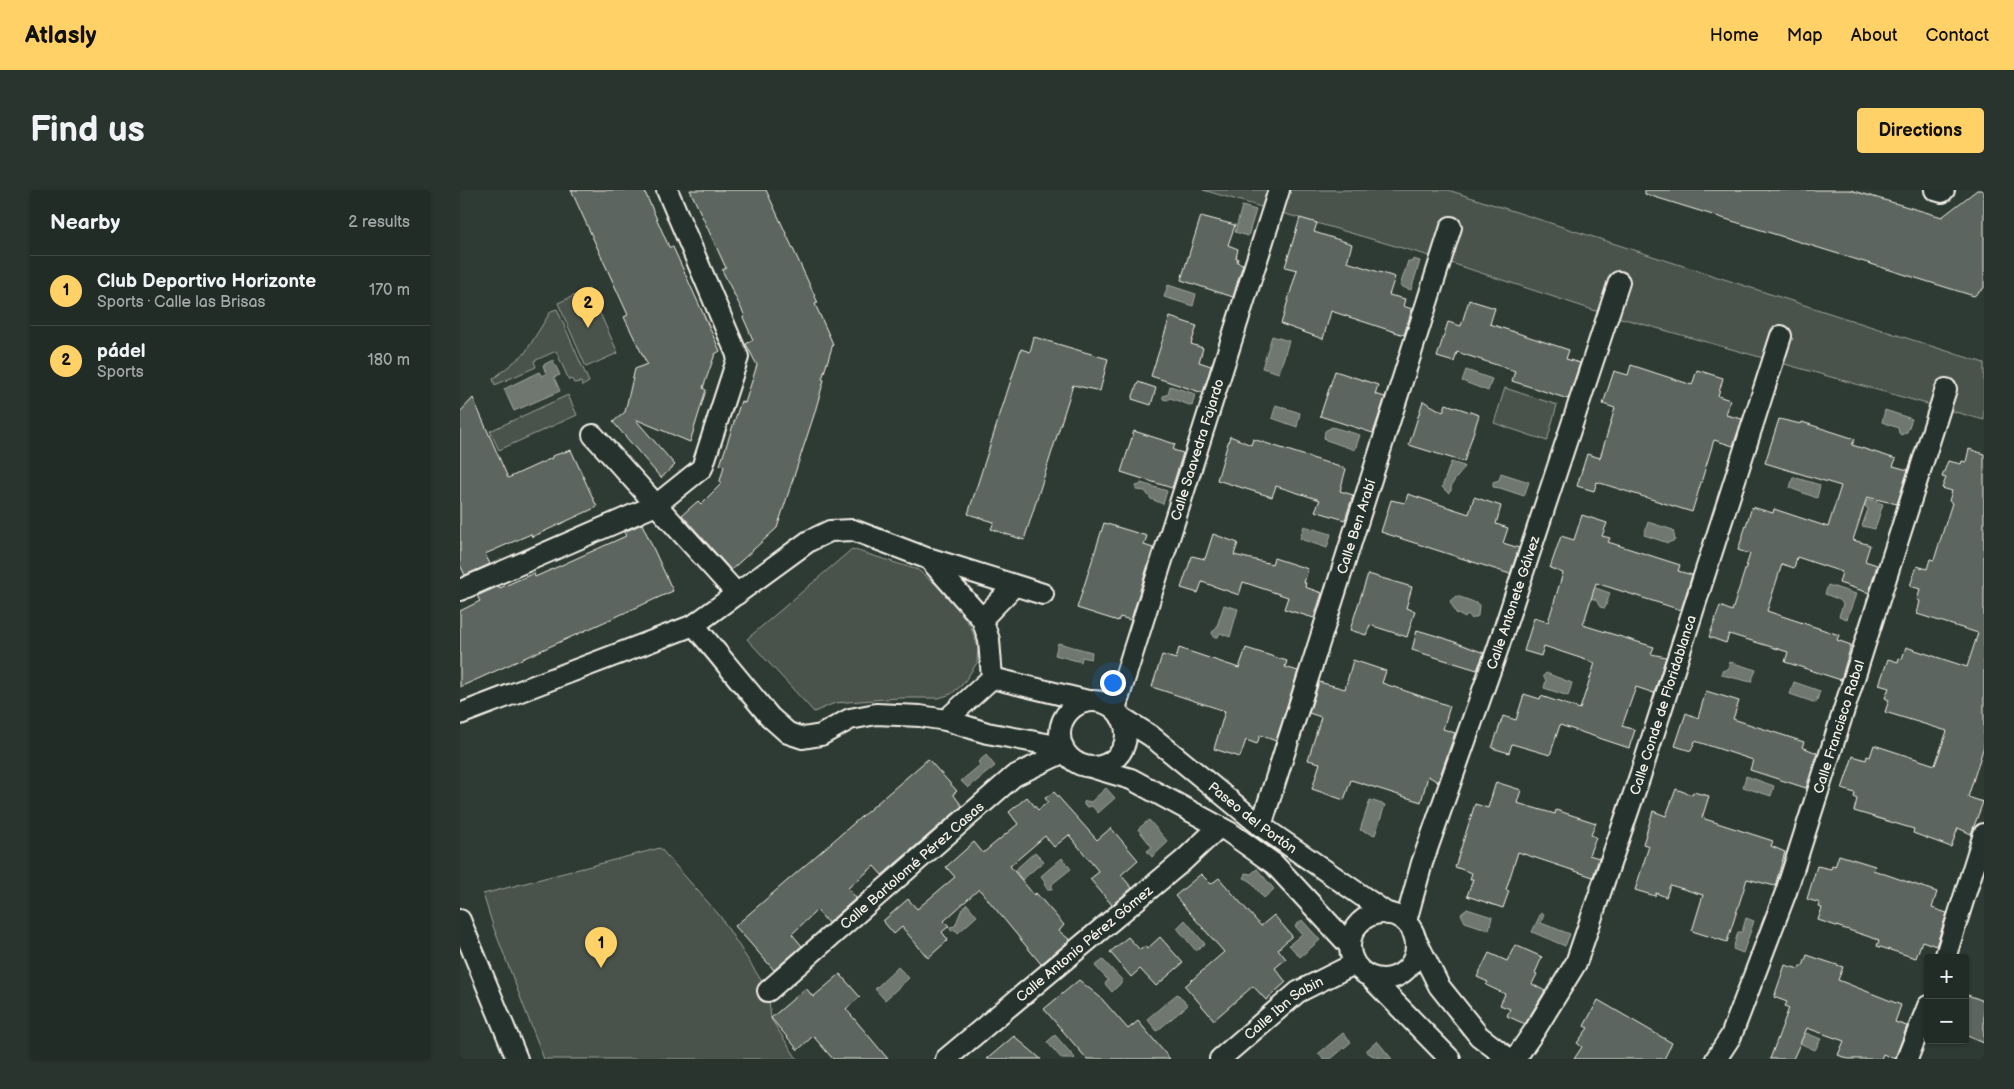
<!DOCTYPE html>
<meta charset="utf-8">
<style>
:root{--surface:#222c27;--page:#2a342f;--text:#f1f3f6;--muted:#a2a7a7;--line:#3f4844;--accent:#ffd166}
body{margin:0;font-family:"Balsamiq Sans",sans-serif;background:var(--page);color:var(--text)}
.controls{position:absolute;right:15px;bottom:15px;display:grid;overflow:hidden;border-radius:5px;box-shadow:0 1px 4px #0004}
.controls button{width:45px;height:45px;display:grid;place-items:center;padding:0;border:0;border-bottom:1px solid var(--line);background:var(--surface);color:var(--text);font:25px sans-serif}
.you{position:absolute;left:652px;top:492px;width:18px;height:18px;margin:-12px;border:4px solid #fff;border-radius:50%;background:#1a73e8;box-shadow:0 0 0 8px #1a73e833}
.badge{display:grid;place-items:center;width:32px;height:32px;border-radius:50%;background:var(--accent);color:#111;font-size:16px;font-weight:700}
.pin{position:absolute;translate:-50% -41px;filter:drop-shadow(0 1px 2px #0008)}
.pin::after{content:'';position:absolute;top:26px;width:18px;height:15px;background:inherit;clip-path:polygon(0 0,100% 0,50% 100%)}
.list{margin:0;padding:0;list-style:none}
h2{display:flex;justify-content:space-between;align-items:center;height:65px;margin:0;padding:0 20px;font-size:21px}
h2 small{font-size:16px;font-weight:400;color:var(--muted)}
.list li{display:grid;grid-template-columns:32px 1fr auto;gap:15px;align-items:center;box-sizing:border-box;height:70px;padding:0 20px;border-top:1px solid var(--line)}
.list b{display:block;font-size:19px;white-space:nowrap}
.list p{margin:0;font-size:16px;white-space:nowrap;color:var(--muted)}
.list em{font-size:16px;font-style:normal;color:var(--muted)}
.map{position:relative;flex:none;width:1524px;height:869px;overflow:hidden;border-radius:5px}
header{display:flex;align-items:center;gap:30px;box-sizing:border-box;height:70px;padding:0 25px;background:var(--accent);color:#111}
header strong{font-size:24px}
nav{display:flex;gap:28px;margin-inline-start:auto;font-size:18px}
.intro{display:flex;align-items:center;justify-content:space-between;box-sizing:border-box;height:120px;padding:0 30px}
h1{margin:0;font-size:35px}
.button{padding:12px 22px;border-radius:5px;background:var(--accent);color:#111;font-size:18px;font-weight:700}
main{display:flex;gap:30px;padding:0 30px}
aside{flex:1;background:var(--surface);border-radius:5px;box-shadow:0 1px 4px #0004}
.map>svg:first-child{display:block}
.green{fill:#48524c;stroke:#9ea29a}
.water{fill:#6f7770;stroke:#a4a8a0}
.building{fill:#5c655e;stroke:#f4f1e8}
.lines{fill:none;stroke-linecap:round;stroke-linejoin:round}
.street-casing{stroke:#f4f1e8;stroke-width:24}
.street{stroke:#26332d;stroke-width:20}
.labels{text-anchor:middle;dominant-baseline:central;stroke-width:4;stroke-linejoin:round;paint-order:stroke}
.street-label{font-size:14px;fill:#f4f1e8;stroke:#26332d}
</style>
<header>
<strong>Atlasly</strong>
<nav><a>Home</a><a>Map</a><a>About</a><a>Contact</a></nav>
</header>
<div class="intro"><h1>Find us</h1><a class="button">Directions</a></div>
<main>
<aside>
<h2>Nearby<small>2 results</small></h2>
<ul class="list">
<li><span class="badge">1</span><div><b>Club Deportivo Horizonte</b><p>Sports · Calle las Brisas</p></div><em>170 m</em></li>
<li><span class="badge">2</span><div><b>pádel</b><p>Sports</p></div><em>180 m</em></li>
</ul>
</aside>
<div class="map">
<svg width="1524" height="869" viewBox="0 0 1524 869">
<rect width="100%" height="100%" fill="#2e3b34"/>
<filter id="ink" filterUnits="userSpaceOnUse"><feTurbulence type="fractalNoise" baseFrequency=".02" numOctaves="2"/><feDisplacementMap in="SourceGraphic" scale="10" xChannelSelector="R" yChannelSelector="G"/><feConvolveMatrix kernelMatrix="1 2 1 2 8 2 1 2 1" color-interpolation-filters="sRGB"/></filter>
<g filter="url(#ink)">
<g class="green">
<polygon points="743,0 988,0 1524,173 1524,230 1136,121 973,67"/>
<polygon points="129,99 158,163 126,177 98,113"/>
<polygon points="97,119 129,192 122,196 121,192 114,193 112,189 109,190 96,161 74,171 76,177 35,195 33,189 65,163 91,121"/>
<polygon points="1045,198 1097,215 1087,251 1034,233"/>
<polygon points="108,205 117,225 39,260 30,241"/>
<polygon points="392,359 458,380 488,404 511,437 518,457 517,473 502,495 491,504 479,508 438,508 375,513 354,522 287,449"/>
<polygon points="200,658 260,726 308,801 311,829 337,869 84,869 33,736 23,704"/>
</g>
<g class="water">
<polygon points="782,16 796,20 788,46 775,42"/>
<polygon points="953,69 960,71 951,100 940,96 948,71 952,72"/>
<polygon points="708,95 736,104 733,116 704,107"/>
<polygon points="812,146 829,151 819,183 802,178"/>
<polygon points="93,170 100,185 94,187 100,201 54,221 44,199 79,182 82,186 86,184 83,175"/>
<polygon points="1006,180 1032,189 1028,201 1002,191"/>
<polygon points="710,196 735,204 732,216 710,208 707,210 703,209 703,206 708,204"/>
<polygon points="816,215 840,223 837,237 812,228"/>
<polygon points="1425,220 1452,229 1447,242 1441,245 1439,243 1438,238 1422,232"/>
<polygon points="872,237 900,245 895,260 866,250 864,248 865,241"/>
<path d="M991,272L1004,276C1001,286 990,291 991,301L988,303L982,297Z"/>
<polygon points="1041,283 1069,292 1064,306 1040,298 1033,297 1033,292 1039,290"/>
<polygon points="1333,287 1360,295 1357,308 1330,298"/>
<polygon points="681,293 707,301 703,314 691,309 685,301 676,300 676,296 680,295"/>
<polygon points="1409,309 1423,314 1415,339 1402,336 1408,319 1405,316 1405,312"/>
<polygon points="1188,332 1213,340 1215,350 1208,353 1184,345"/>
<polygon points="844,336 871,344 867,358 840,349"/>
<polygon points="1127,395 1150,403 1145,418 1140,417 1136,410 1124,405"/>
<polygon points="1368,395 1396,404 1387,429 1379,426 1383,414 1380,410 1365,404"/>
<path d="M996,406C1000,407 1016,412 1019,415L1018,426L1012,429L1008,424L1005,428L996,423L990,411Z"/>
<polygon points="764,415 778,419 770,447 760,443 758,447 753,447 752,442 756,439"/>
<polygon points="598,453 632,462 631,469 622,467 621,472 595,465"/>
<polygon points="1270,472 1296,480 1291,492 1262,485 1262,481 1268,479"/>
<polygon points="1086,483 1112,493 1108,506 1084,498 1086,490 1083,486"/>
<polygon points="1334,492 1360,501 1356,513 1330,504"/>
<polygon points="526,565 535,576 508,598 501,591 520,575 518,572"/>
<polygon points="1286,586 1314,596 1311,606 1283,597"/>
<polygon points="646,598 655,608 638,623 632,616 628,617 624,615 624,612 627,611 631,612"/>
<polygon points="910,610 925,615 915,645 900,640"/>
<polygon points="689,630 708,652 692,667 687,661 692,657 678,639"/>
<polygon points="575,662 584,671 562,690 555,680"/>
<polygon points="602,668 611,679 592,694 592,699 587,699 584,694 586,693 581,686"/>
<polygon points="797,679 814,699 804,708 789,690 784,688 785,683 791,684"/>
<polygon points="507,714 517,726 498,743 496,740 491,741 490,737 495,736 501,721"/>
<polygon points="1007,719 1032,727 1029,740 1005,732 1001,724"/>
<polygon points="1081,723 1084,724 1081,733 1110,744 1105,756 1072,742"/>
<polygon points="1286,728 1294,731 1283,763 1273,759 1278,742 1282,742"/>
<polygon points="725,730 745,754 736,761 717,738"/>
<polygon points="842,730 860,750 840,767 829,755 842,744 835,736"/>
<polygon points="643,770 663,791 652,802 645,794 648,790 635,776"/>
<polygon points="438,777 449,788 425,810 415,799"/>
<polygon points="717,804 728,815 697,841 687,829"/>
<polygon points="1329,841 1344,846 1346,843 1361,849 1355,860 1326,847"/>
<polygon points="883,843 891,852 871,869 863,869 858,864"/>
<polygon points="595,845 615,868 614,869 602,869 587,852"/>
<path d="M917,851L932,869C921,869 914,868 906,861Z"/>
</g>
<g class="building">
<polygon points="111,0 184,0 209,57 213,57 260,161 255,164 243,198 246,200 230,252 175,229 215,275 201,288 153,232 165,222 175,179 187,174 164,127 168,125"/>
<polygon points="230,0 306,0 358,113 355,114 373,154 362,189 364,190 354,225 317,338 271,380 222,325 238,311 241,314 261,294 260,291 264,276 260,275 281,211 285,213 297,175 286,154 293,150 283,127 285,126 262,80 266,78"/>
<polygon points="1185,0 1390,0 1482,27 1517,0 1524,0 1524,98 1514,106 1185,4"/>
<polygon points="741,26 775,35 768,55 778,59 776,68 778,68 777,72 783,74 773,107 721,90"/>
<polygon points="840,28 857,33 854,42 892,54 887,72 935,87 929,105 945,109 943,116 952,119 944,145 871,121 863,149 821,134 837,80 825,77"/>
<polygon points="1009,110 1035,118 1030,134 1109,160 1106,169 1120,173 1108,209 1052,191 1055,181 997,162 994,172 977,167 988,132 1001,136"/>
<polygon points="710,127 737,136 731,154 743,158 739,172 751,176 743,203 691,186"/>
<polygon points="574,147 648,169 640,201 613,195 564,350 531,339 534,332 508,324 561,159 570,162"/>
<polygon points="1171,175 1232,195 1237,180 1263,188 1258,206 1270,210 1266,225 1282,229 1273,256 1254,250 1232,322 1137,292 1134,301 1117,296 1127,264 1140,268 1155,218 1143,214 1154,181 1168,185"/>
<polygon points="875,181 918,195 915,204 925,207 913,243 860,226"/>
<polygon points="678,192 696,198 691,215 672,209"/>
<polygon points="13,208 48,288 92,268 92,266 111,260 137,317 72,347 71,344 25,364 30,374 5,385 0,375 0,222"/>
<polygon points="963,211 983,222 986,214 1019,225 1004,272 949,255"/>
<polygon points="1319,229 1341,234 1342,232 1395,249 1392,255 1436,269 1433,276 1448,280 1437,314 1407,307 1393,350 1410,355 1405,371 1417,375 1409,403 1379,393 1382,382 1337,367 1334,378 1322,374 1307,421 1379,445 1377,450 1391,455 1381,490 1325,472 1328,462 1269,444 1266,453 1249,447 1260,416 1272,421 1290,364 1278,360 1292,317 1313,323 1314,319 1368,337 1381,296 1305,273"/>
<polygon points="674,241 715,254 713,260 723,263 712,298 661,282"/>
<polygon points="770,246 791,255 793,249 886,279 880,301 893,305 885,330 855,321 860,310 816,296 812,307 757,290"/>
<polygon points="1509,259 1524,264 1524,556 1508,607 1523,612 1511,644 1498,638 1491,657 1453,643 1454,639 1394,621 1397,609 1394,607 1395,603 1382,599 1393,566 1406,570 1407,566 1410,567 1414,555 1475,575 1487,541 1425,522 1429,510 1425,508 1429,498 1419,495 1428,469 1438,472 1439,468 1442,469 1446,457 1507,477 1518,443 1457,424 1460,411 1457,410 1460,399 1450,396 1457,376 1467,379 1470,369 1474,370 1492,313 1489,311 1492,301 1482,298 1486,288 1482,287 1488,271 1501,274 1502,271 1506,272"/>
<polygon points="948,304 1009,324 1014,307 1041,316 1036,334 1048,338 1043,353 1059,358 1050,384 921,342 931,310 945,313"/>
<polygon points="1122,325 1147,333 1142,346 1150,348 1148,352 1220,375 1218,381 1232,385 1221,420 1136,393 1123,435 1194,457 1191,464 1206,467 1194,503 1176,497 1162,536 1175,540 1169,558 1100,535 1090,565 1052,554 1049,563 1032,558 1043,526 1056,530 1064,504 1080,509 1081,506 1120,519 1135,473 1084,456 1081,466 1064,461 1074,428 1088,432 1103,383 1090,378 1101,346 1114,350"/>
<polygon points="644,333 687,346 684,355 693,358 671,430 660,427 658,431 617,418"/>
<polygon points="182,334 213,401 0,497 0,421 20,411 17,406 39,396 40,398 74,383 75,387 166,346 164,342"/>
<polygon points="753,344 778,353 774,365 812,374 814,368 848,379 844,393 846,393 845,397 862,403 854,428 824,419 828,407 783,392 779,405 742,392 738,403 721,398 732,366 745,369"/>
<polygon points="908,384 952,397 946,418 955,421 947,447 910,435 906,445 890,440"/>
<polygon points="957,440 984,448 1024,463 1017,480 952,460"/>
<polygon points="719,458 779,478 786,458 827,471 825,477 838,481 816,551 800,545 797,554 786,550 780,567 754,559 765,521 692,497 702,465 716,469"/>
<polygon points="893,470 926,481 922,493 990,516 983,539 995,543 978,592 968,586 961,612 891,590 884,610 852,599 860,573 848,570 861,527 849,523 859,492 885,499"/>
<polygon points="1246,501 1279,511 1273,529 1344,552 1342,557 1357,563 1346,598 1290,580 1293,570 1235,551 1231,561 1215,556 1226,523 1238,528"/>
<polygon points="468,569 497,601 493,604 502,616 422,685 414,676 388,698 396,708 368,733 357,720 332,744 342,756 314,780 275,736"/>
<polygon points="1036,592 1061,600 1057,613 1095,624 1096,620 1136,633 1131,645 1136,647 1129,665 1139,668 1133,687 1058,662 1046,700 1049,701 1043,718 1007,706 1013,689 1010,689 1012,683 995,677 1015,614 1028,618"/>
<polygon points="1216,599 1232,605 1233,602 1249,606 1242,628 1313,651 1311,656 1325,662 1315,696 1287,689 1267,752 1232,741 1243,705 1210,695 1206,707 1196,703 1195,706 1175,700 1189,656 1183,654 1193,621 1206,626"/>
<polygon points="594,602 637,650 651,638 678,670 661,685 672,698 652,715 630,689 639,682 609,645 594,657 585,646 550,676 574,705 576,703 604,735 599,741 610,750 581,774 519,699 484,731 489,736 482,742 488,750 468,768 442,737 434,744 423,731 448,709 457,719 495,687 486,677 514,652 523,663 558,634 549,622 567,607 578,620 588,612 585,608"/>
<polygon points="1379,665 1415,676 1413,680 1477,702 1472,718 1487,723 1476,756 1462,751 1456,768 1417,756 1419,750 1358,730 1362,718 1359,717 1360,713 1347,709 1357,676 1371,679 1372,676 1375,677"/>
<polygon points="741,684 751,694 759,688 801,736 814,725 832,746 818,759 826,769 815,778 826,792 806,810 793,796 754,830 725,796 764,762 715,706"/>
<polygon points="668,747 680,760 685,756 687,759 700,747 723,773 696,796 680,779 671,787 650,762"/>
<polygon points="1055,755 1082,767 1075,783 1077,784 1072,794 1085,801 1065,834 1047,826 1050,819 1040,815 1045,804 1026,795 1028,792 1017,787 1029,763 1047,771"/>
<polygon points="1347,765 1383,777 1378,790 1441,815 1435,832 1447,836 1435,869 1423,864 1421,869 1388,869 1378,865 1384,851 1347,838 1333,869 1310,869 1329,818 1325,816 1327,812 1314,807 1325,775 1339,779 1340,776 1343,776"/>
<polygon points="380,784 400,807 386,819 428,869 373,869 353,846 338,860 311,828 346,798 353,807"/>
<polygon points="619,790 641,808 668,839 678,831 710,869 627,869 584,819"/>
<polygon points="1505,804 1524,811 1524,853 1505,845"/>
<polygon points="1138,810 1212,853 1204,869 1114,869 1122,857 1117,853 1128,838 1124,836"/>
<polygon points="554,846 581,869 527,869"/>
</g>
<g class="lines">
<defs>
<g id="street">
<polyline points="1475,0 1482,2 1484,0"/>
<polyline points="133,245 277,404"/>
<polygon points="393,340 469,369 522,429 529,450 532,488 486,530 460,526 416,524 390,529 361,545 343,548 328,543 310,527 234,435 349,351 370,341"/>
<polyline points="471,369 583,404"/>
<polyline points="0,400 196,315 242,278 278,167 207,0"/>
<polyline points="522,429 554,396"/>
<polyline points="532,488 628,511"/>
<circle cx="633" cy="544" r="33"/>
<path id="s1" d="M655,519L819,0"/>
<polyline points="0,524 234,435"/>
<path id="s2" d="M661,527L691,546L801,636L928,724"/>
<polyline points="486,530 527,543 602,557"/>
<polyline points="634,578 671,589 769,642 814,674 889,755"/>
<path id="s3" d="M801,636L991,37"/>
<circle cx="923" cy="756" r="33"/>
<polyline points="0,730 57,869"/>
<path id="s4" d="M946,731L962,673L1038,458L1159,92"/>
<polyline points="956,750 979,796 1019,846 1049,869"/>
<polyline points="1485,768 1524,644"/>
<polyline points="912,789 990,869"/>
<path id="s5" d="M308,801L554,586L604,562"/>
<path id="s6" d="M486,869L724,670L759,637"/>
<path id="s7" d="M760,869L838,802L894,774"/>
<path id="s8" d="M1055,869L1075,840L1116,773L1180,586L1321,146"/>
<path id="s9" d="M1256,869L1271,846L1326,702L1486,199"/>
<polyline points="1447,869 1468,816"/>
</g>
</defs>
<use href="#street" class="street-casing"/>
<use href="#street" class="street"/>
</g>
</g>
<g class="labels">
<g class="street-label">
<text stroke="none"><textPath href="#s1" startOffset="272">Calle Saavedra Fajardo</textPath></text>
<text stroke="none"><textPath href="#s3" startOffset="314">Calle Ben Arabí</textPath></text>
<text stroke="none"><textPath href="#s4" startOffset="336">Calle Antonete Gálvez</textPath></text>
<text stroke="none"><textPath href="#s8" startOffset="386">Calle Conde de Floridablanca</textPath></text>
<text stroke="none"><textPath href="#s9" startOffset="355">Calle Francisco Rabal</textPath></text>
<text stroke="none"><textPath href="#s2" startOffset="166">Paseo del Portón</textPath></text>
<text stroke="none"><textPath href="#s5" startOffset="191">Calle Bartolomé Pérez Casas</textPath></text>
<text stroke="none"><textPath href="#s6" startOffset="180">Calle Antonio Pérez Gómez</textPath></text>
<text stroke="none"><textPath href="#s7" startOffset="82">Calle Ibn Sabin</textPath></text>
</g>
</g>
</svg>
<div class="controls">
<button>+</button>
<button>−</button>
</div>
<div class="you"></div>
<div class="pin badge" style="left:141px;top:778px">1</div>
<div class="pin badge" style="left:128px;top:138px">2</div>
</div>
</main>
